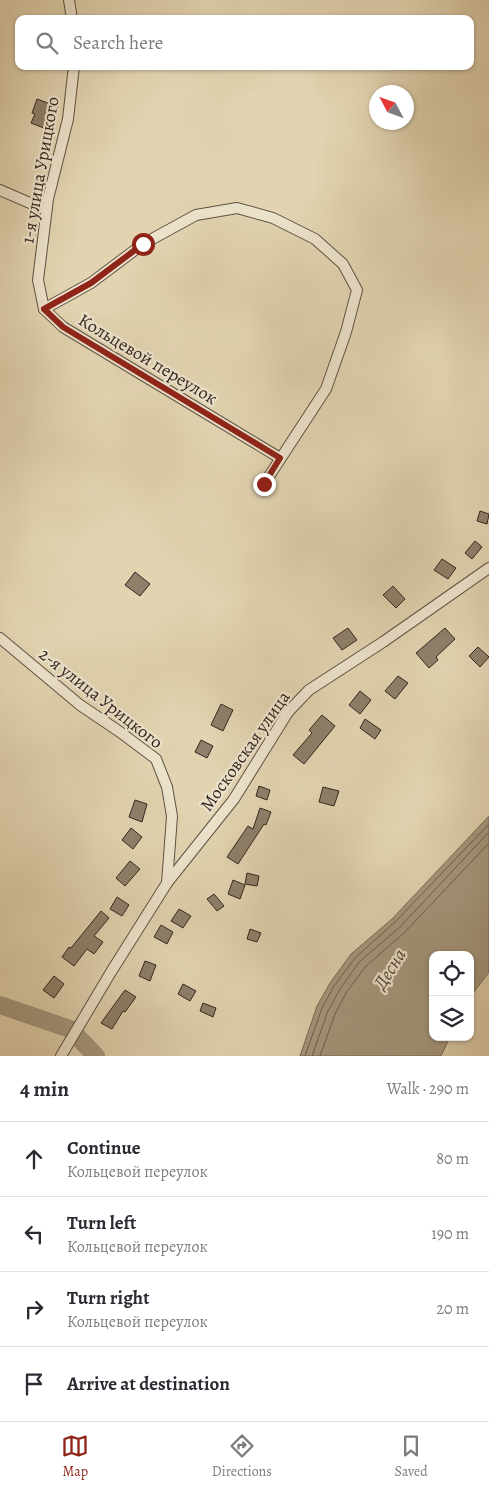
<!DOCTYPE html>
<meta charset="utf-8">
<style>
:root{--surface:#fff;--page:#f2f2f3;--text:#2b2b33;--muted:#7c7c81;--line:#e1e1e2;--accent:#8f2418}
body{margin:0;font-family:Alegreya,serif;background:var(--page);color:var(--text)}
.controls{position:absolute;right:15px;bottom:15px;display:grid;overflow:hidden;border-radius:10px;box-shadow:0 1px 4px #0004}
.controls button{width:45px;height:45px;display:grid;place-items:center;padding:0;border:0;border-bottom:1px solid var(--line);background:var(--surface);color:var(--text);font:25px sans-serif}
.compass{position:absolute;left:369px;top:85px;width:45px;height:45px;border-radius:50%;background:var(--surface);box-shadow:0 1px 4px #0004;rotate:311deg}
.stop{position:absolute;width:15px;height:15px;margin:-11px;border:4px solid #8f2418;border-radius:50%;background:#fff}
.stop.end{background:#8f2418;border-color:#fff;box-shadow:0 1px 5px #0008}
.list{margin:0;padding:0;list-style:none}
h2{display:flex;justify-content:space-between;align-items:center;height:65px;margin:0;padding:0 20px;font-size:21px}
h2 small{font-size:16px;font-weight:400;color:var(--muted)}
.list li{display:grid;grid-template-columns:32px 1fr auto;gap:15px;align-items:center;box-sizing:border-box;height:75px;padding:0 20px;border-top:1px solid var(--line)}
.list b{display:block;font-size:19px;white-space:nowrap}
.list p{margin:0;font-size:16px;white-space:nowrap;color:var(--muted)}
.list em{font-size:16px;font-style:normal;color:var(--muted)}
.icon{flex:none;width:28px;height:28px;fill:none;stroke:currentColor;stroke-width:2;stroke-linecap:round;stroke-linejoin:round}
.map{position:relative;flex:none;width:489px;height:1056px;overflow:hidden}
.search{position:absolute;background:var(--surface);box-shadow:0 1px 4px #0004;left:15px;right:15px;top:15px;height:55px;display:flex;align-items:center;gap:12px;box-sizing:border-box;padding:0 18px;border-radius:10px;color:var(--muted);font-size:19px}
.sheet{height:365px;background:var(--surface)}
nav{display:flex;justify-content:space-around;align-items:center;box-sizing:border-box;height:70px;border-top:1px solid var(--line);background:var(--surface);font-size:14px;color:var(--muted)}
nav a{display:grid;justify-items:center;gap:2px}
nav .on{color:var(--accent)}
.map>svg:first-child{display:block}
.water{fill:#a69980;stroke:#786b5a}
.lines{fill:none;stroke-linecap:round;stroke-linejoin:round}
.shore{stroke:#6c6050;stroke-width:1}
.river{stroke:#a69980;stroke-width:18}
.building{fill:#8e806b;stroke:#332620}
.minor-casing{stroke:#5f5244;stroke-width:12}
.minor{stroke:#ece3cc;stroke-width:10}
.route{stroke:#8f2418;stroke-width:6}
.labels{text-anchor:middle;dominant-baseline:central;stroke-width:4.5;stroke-linejoin:round;paint-order:stroke}
.street-label{font-size:18px;fill:#332620;stroke:#ece3cc}
.water-label{font-size:19px;font-style:italic;fill:#56483d;stroke:#ece3cc}
</style>
<div class="map">
<svg width="489" height="1056" viewBox="0 0 489 1056">
<rect width="100%" height="100%" fill="#e2d4b1"/>
<filter id="stains"><feTurbulence type="fractalNoise" baseFrequency=".004" numOctaves="4"/><feColorMatrix values="0 0 0 0 .2 0 0 0 0 .09 0 0 0 0 .02 0 0 0 .5 -.17"/></filter>
<radialGradient id="worn" r=".72"><stop offset=".6" stop-color="#630" stop-opacity="0"/><stop offset="1" stop-color="#630" stop-opacity=".3"/></radialGradient>
<polygon class="water" points="489,816 489,972 470,997 470,955 433,955 433,1037 450,1037 441,1056 300,1056 317,1006 330,983 351,954 392,919"/>
<g class="lines">
<g class="shore">
<polyline points="305,1056 322,1008 334,986 355,958 395,922 489,824"/>
<polyline points="312,1056 328,1011 340,989 359,962 400,927 489,832"/>
<polyline points="320,1056 335,1014 346,993 365,967 405,932 489,843"/>
</g>
<polyline class="river" points="0,1005 70,1029 96,1056"/>
</g>
<g class="building">
<polygon points="37,99 58,107 49,130 31,123 35,114 32,113"/>
<polygon points="480,511 489,514 487,524 477,521"/>
<polygon points="475,541 482,547 472,559 465,553"/>
<polygon points="442,559 456,568 448,579 434,570"/>
<polygon points="135,572 150,584 140,596 125,585"/>
<polygon points="393,586 405,599 396,608 383,595"/>
<polygon points="348,628 357,640 342,650 333,638"/>
<polygon points="445,628 455,639 436,657 438,660 429,668 416,653"/>
<polygon points="478,647 489,657 480,667 469,656"/>
<polygon points="398,676 408,683 395,699 385,691"/>
<polygon points="360,691 371,700 360,714 349,705"/>
<polygon points="221,704 233,710 223,731 211,725"/>
<polygon points="322,715 335,726 304,764 293,755 312,733 309,730"/>
<polygon points="365,719 381,730 375,739 360,728"/>
<polygon points="201,740 213,746 207,758 195,752"/>
<polygon points="259,786 270,790 267,800 256,796"/>
<polygon points="323,787 339,791 334,806 319,802"/>
<polygon points="135,800 147,804 142,822 129,817"/>
<polygon points="260,808 271,812 266,825 264,824 238,864 227,857 248,826 253,829"/>
<polygon points="131,828 142,837 133,849 122,840"/>
<polygon points="130,861 140,869 125,886 116,878"/>
<polygon points="247,873 259,876 257,886 245,884"/>
<polygon points="233,880 245,885 240,899 228,894"/>
<polygon points="214,894 224,906 217,911 207,899"/>
<polygon points="117,897 129,905 122,916 110,909"/>
<polygon points="179,909 191,916 183,928 171,921"/>
<polygon points="101,911 109,918 94,936 103,942 94,954 87,949 74,966 62,957 69,947 71,948"/>
<polygon points="161,925 173,932 167,944 154,937"/>
<polygon points="250,929 261,933 257,942 247,939"/>
<polygon points="145,961 156,965 150,981 139,976"/>
<polygon points="54,976 64,984 54,998 43,990"/>
<polygon points="183,984 196,991 190,1001 178,994"/>
<polygon points="125,990 136,997 125,1012 123,1011 112,1029 101,1023"/>
<polygon points="203,1003 216,1008 213,1017 200,1011"/>
</g>
<g class="lines">
<defs>
<g id="minor">
<polyline points="69,0 72,19"/>
<polyline points="0,190 46,210"/>
<polyline points="44,309 91,283 143,244 196,215 237,208 273,218 315,239 343,264 357,290 346,332 326,389 264,484"/>
<polyline points="44,309 63,327 280,458"/>
<polyline points="44,309 38,280 48,199 68,119 74,66"/>
<polyline points="0,638 80,705 120,732 156,759 167,787 172,816 167,883"/>
<polyline points="61,1056 111,972 167,883 234,799 288,712 309,690 383,642 489,568"/>
</g>
</defs>
<use href="#minor" class="minor-casing"/>
<use href="#minor" class="minor"/>
</g>
<g class="lines">
<polyline class="route" points="143,244 91,283 44,309 63,327 280,458 264,484"/>
</g>
<g class="labels">
<g class="street-label">
<text transform="translate(40 170) rotate(-80)">1-я улица Урицкого</text>
<text transform="translate(148 359) rotate(31)">Кольцевой переулок</text>
<text transform="translate(101 698) rotate(38)">2-я улица Урицкого</text>
<text transform="translate(245 751) rotate(-55)">Московская улица</text>
</g>
<g class="water-label">
<text transform="translate(390 969) rotate(-58)">Десна</text>
</g>
</g>
<rect width="100%" height="100%" filter="url(#stains)"/>
<rect width="100%" height="100%" fill="url(#worn)"/>
</svg>
<div class="controls">
<button><svg class="icon" aria-label="locate" viewBox="0 0 24 24"><circle cx="12" cy="12" r="6"/><path d="M12 2v4M12 18v4M2 12h4M18 12h4"/></svg></button>
<button><svg class="icon" aria-label="layers" viewBox="0 0 24 24"><path d="M12 4l9 5-9 5-9-5zM3 14l9 5 9-5"/></svg></button>
</div>
<svg class="compass" viewBox="-18 -18 36 36"><path d="M0-13l5 13h-10z" fill="#e53935"/><path d="M0 13l5-13h-10z" fill="#7c7c81"/></svg>
<div class="stop" style="left:143px;top:244px"></div>
<div class="stop end" style="left:264px;top:484px"></div>
<div class="search"><svg class="icon" aria-label="search" viewBox="0 0 24 24"><circle cx="10" cy="10" r="6"/><path d="M15 15l6 6"/></svg>Search here</div>
</div>
<section class="sheet">
<h2>4 min<small>Walk · 290 m</small></h2>
<ul class="list">
<li><svg class="icon" aria-label="ahead" viewBox="0 0 24 24"><path d="M12 20V5M6 11l6-6 6 6"/></svg><div><b>Continue</b><p>Кольцевой переулок</p></div><em>80 m</em></li>
<li><svg class="icon" aria-label="left" viewBox="0 0 24 24"><path d="M17 20v-9H6M10 6l-5 5 5 5"/></svg><div><b>Turn left</b><p>Кольцевой переулок</p></div><em>190 m</em></li>
<li><svg class="icon" aria-label="right" viewBox="0 0 24 24"><path d="M7 20v-9h11M14 6l5 5-5 5"/></svg><div><b>Turn right</b><p>Кольцевой переулок</p></div><em>20 m</em></li>
<li><svg class="icon" aria-label="arrive" viewBox="0 0 24 24"><path d="M6 21V4h12l-3 4 3 4H6"/></svg><div><b>Arrive at destination</b></div></li>
</ul>
</section>
<nav>
<a class="on"><svg class="icon" aria-label="map" viewBox="0 0 24 24"><path d="M3 6l6-2 6 2 6-2v14l-6 2-6-2-6 2zM9 4v14M15 6v14"/></svg>Map</a>
<a><svg class="icon" aria-label="directions" viewBox="0 0 24 24"><path d="M12 3l9 9-9 9-9-9zM9 14v-3h6M13 9l2 2-2 2"/></svg>Directions</a>
<a><svg class="icon" aria-label="saved" viewBox="0 0 24 24"><path d="M7 4h10v16l-5-4-5 4z"/></svg>Saved</a>
</nav>
